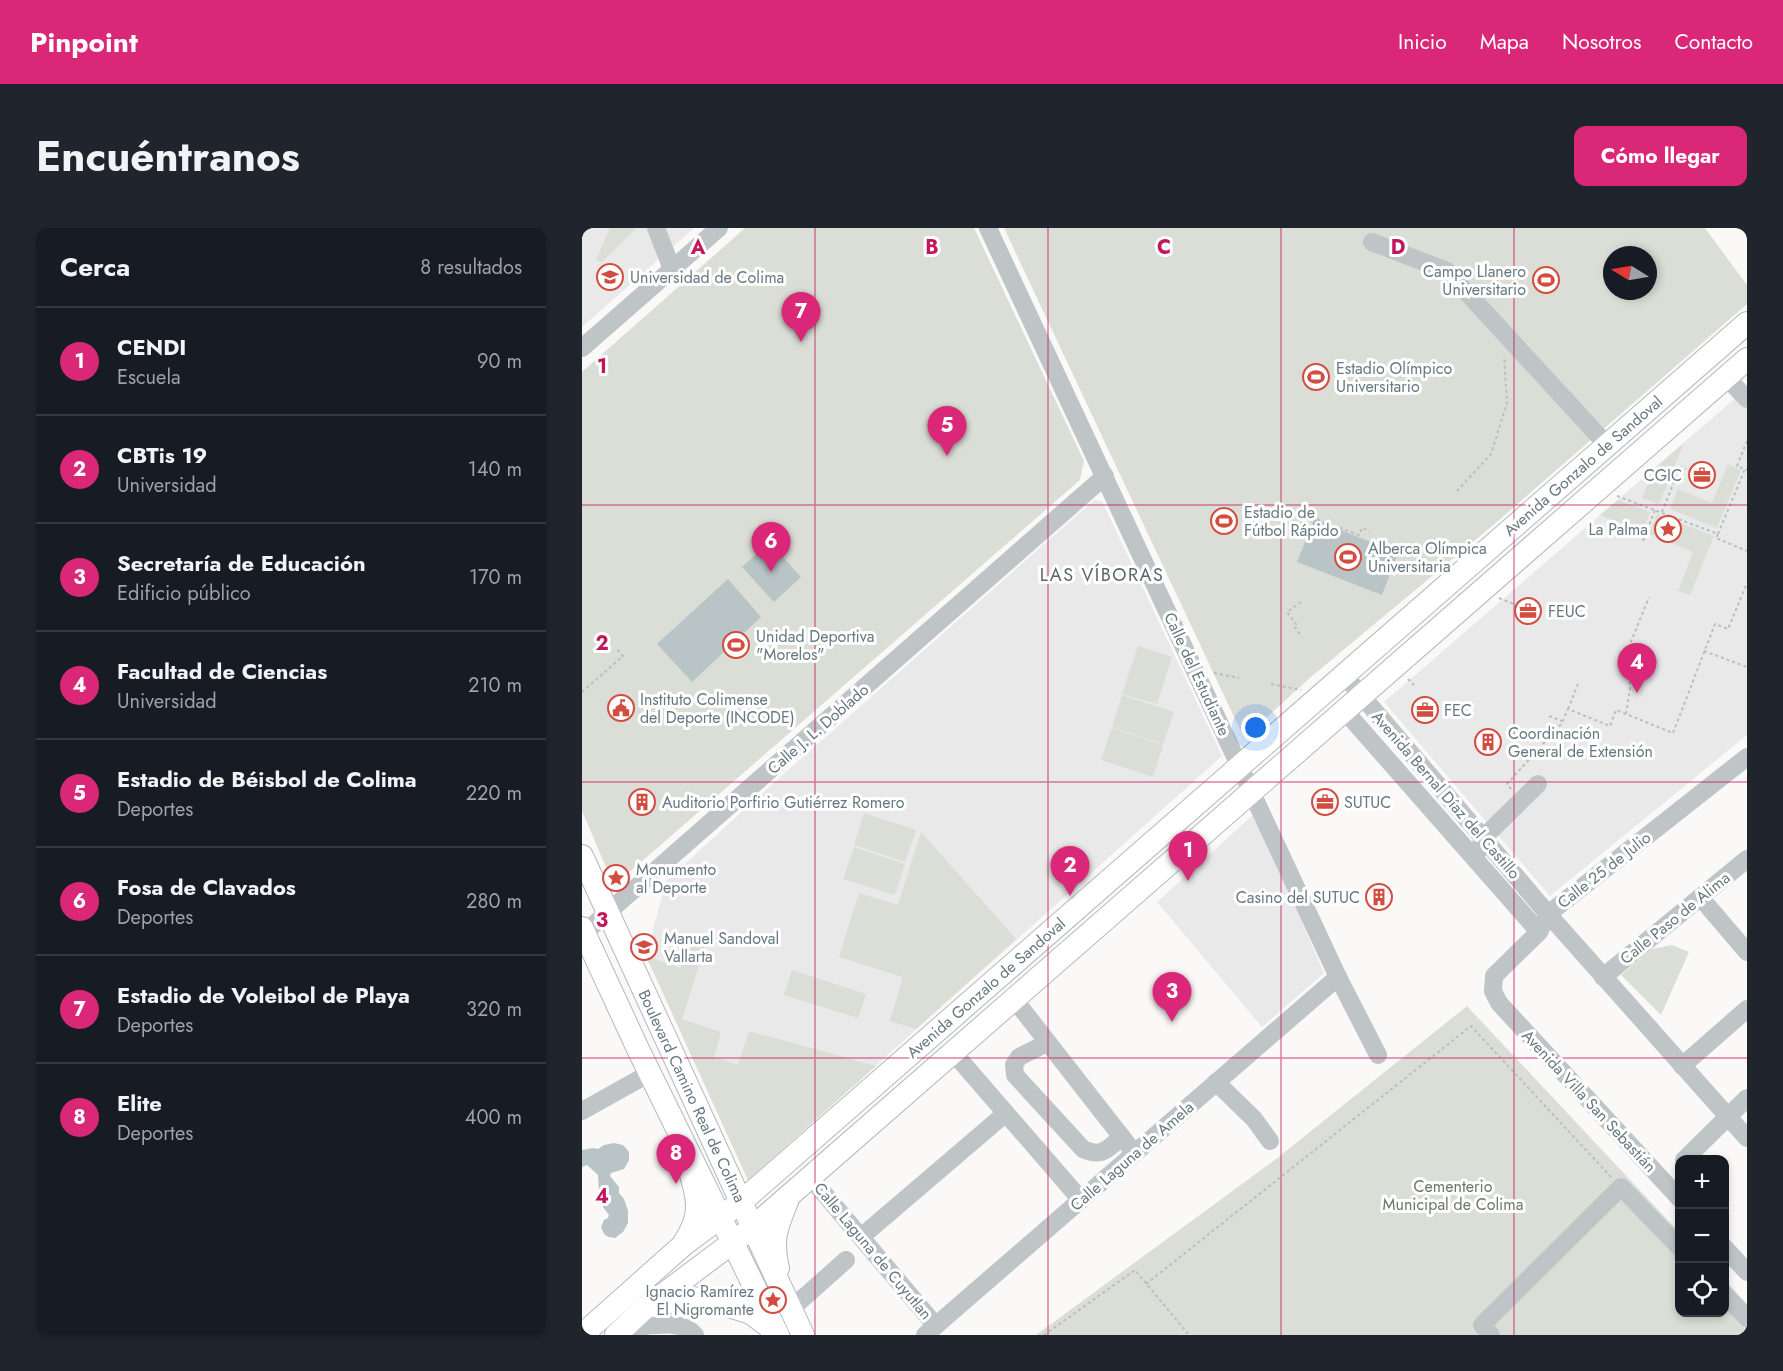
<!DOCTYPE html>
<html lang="es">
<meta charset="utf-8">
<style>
:root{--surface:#171b24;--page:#20242c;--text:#f1f3f6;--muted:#9ea1a6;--line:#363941;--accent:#db2777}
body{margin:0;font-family:Jost,sans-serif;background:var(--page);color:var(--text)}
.controls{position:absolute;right:18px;bottom:18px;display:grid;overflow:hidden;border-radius:12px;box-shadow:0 3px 9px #0003}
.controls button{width:54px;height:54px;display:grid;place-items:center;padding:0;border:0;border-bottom:2px solid var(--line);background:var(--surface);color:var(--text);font:30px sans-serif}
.compass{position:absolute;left:1021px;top:18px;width:54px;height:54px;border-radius:50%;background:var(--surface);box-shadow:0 3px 9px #0003;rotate:281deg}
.you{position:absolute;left:674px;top:500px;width:21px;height:21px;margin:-15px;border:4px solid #fff;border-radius:50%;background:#1a73e8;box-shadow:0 0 0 9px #1a73e833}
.badge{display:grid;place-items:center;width:39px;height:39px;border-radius:50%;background:var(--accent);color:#fff;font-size:20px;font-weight:700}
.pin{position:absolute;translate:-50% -50px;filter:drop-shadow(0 2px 3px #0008)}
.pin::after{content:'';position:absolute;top:32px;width:21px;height:18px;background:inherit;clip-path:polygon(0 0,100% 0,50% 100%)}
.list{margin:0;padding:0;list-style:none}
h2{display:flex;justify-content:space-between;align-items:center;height:78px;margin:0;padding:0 24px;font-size:26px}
h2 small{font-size:20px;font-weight:400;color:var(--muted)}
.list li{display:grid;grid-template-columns:39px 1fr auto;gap:18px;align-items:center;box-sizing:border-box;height:108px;padding:0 24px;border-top:2px solid var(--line)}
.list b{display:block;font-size:22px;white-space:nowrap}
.list p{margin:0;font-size:20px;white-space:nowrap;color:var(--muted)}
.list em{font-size:20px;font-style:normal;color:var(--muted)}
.icon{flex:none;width:33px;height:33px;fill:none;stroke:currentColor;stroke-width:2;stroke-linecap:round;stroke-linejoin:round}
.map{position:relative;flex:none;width:1165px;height:1107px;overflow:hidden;border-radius:12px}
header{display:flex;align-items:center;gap:36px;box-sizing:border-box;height:84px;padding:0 30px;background:var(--accent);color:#fff}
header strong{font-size:28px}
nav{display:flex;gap:33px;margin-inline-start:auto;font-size:21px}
.intro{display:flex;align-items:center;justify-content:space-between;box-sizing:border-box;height:144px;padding:0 36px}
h1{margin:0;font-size:42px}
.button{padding:15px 27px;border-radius:12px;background:var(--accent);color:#fff;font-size:21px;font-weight:700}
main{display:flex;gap:36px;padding:0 36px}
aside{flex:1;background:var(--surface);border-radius:12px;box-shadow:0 3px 9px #0003}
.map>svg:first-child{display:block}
.built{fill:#e8e9e8}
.green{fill:#dbded7;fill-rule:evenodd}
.water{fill:#b8c4c6}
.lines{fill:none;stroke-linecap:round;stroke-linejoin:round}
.major-casing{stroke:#b3b9bc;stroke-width:24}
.path{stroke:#babec0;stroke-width:2;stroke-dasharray:3 3;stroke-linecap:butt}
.minor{stroke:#bfc5c7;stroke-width:18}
.major{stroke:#fff;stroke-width:22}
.grid{fill:none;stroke:#c2185b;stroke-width:1.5;stroke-opacity:0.55}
.labels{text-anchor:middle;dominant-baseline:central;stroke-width:6;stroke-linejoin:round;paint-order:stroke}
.poi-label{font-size:16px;fill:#677980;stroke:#fff;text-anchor:start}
.street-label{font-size:16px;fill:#677980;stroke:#fff}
.park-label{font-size:16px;fill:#6c7866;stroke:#fff}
.neighbourhood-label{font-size:18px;letter-spacing:1.5px;fill:#59666b;stroke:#fff}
.grid-label{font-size:20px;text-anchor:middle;font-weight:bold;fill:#c2185b;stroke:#fff;stroke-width:6;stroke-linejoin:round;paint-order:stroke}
</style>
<header>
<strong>Pinpoint</strong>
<nav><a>Inicio</a><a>Mapa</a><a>Nosotros</a><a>Contacto</a></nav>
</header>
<div class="intro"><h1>Encuéntranos</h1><a class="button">Cómo llegar</a></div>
<main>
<aside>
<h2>Cerca<small>8 resultados</small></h2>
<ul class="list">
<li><span class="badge">1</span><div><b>CENDI</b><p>Escuela</p></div><em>90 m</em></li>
<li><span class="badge">2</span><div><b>CBTis 19</b><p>Universidad</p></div><em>140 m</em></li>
<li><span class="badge">3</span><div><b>Secretaría de Educación</b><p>Edificio público</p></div><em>170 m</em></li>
<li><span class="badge">4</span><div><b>Facultad de Ciencias</b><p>Universidad</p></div><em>210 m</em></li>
<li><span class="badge">5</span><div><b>Estadio de Béisbol de Colima</b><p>Deportes</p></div><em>220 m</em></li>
<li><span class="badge">6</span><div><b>Fosa de Clavados</b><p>Deportes</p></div><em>280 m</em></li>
<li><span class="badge">7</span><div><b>Estadio de Voleibol de Playa</b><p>Deportes</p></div><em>320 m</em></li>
<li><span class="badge">8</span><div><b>Elite</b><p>Deportes</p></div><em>400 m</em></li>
</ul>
</aside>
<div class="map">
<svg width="1165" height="1107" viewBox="0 0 1165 1107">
<rect width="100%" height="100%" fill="#faf9f8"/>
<g class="built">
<polygon points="0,0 112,0 0,99"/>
<polygon points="1165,160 1165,507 968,668 802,474"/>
<polygon points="512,272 520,273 640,528 166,952 64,728 84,653 195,552"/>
<polygon points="673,585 742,745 680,799 575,674"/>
</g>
<g class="green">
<polygon points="28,0 54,0 20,34 14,32"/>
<polygon points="163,0 392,0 502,233 498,252 35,655 30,653 0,583 0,144"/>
<path d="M422,0H1123L1165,57V76L916,293L729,449L662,510ZM1030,27H1066V63H1030Z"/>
<polygon points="1102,215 1077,276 1060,270 1073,240"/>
<polygon points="1146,236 1159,242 1135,300 1088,281 1096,261 1130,275"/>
<polygon points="1036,272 1068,284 1061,304 1018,287"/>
<polygon points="1075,286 1132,308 1108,367 1096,363 1111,324 1067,306"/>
<polygon points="556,418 590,429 575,476 540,466"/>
<polygon points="540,467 592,484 581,516 530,499"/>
<polygon points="530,500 581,517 571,549 519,532"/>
<polygon points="282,585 334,602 323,634 272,617"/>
<polygon points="339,604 434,711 334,801 308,793 321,749 257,729 277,665 316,677"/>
<polygon points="272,619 323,636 313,667 261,651"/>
<polygon points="107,713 123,718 100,791 139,804 132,829 156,837 167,803 294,838 166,952 64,728 98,740"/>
<polygon points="1090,717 1107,724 1079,787 1039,747 1070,721"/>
<polygon points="210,742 284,766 276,790 202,767"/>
<polygon points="885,778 1097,1004 1098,1084 1142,1084 1143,1052 1165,1076 1165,1107 454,1107 694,931"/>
</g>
<g class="water">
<polygon points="732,291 816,325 800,367 715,334"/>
<polygon points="187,314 219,349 192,374 160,339"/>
<polygon points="146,351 179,389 110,454 75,416"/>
<path d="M32,915L41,917L47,924V932L42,941L29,945L28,948L37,959V965L42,971L46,983V995L41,1004L33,1010C25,1009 22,1008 19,999L22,992L26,990L27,987L21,979L24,970L17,966L16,947L5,937L0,939V922L11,920L16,921L22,917Z"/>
</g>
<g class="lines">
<defs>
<g id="major">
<polyline points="0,628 159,974 221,1107"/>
<polyline points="0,700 55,819 196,1107"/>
<path d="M102,1015C118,990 118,976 109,947"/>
<path d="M196,1040C189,1009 195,999 206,971"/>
<polyline points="73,1078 105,1070 125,1071 169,1085 190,1101"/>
<polyline points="0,1107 100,1018 159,974 1165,95"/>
<polyline points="34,1107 63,1080 170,1000 1165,131"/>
</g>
</defs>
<use href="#major" class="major-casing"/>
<g class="path">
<polyline points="1165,213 1155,238 1165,242"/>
<polyline points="875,263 909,226 925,175 922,128"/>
<polyline points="1035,268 1136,306 1163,241"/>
<polyline points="1080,284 1098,239 1104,241"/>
<polyline points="724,287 777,307 780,300 788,303"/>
<polyline points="1136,306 1134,310 1165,323"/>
<polyline points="1061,313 1073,282"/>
<polyline points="917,370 937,378"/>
<polyline points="719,374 705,384 714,396 712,398 720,409"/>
<polyline points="1122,423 1165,439"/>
<polyline points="632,445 657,450"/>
<polyline points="826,451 832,457"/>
<polyline points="689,456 719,462"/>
<polyline points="0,464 41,428 35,421"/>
<polyline points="986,481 996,456"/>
<polyline points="1044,486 1048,461 1048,416 1067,369"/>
<polyline points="967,488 980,493"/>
<polyline points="929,561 925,556 980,495 986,481 1028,498 1034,482 1091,505 1133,396 1146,401 1165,355"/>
<polyline points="564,1056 889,798 1029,949"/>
<polyline points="462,1107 553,1042 607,1107"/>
</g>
<g class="minor">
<polyline points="74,0 90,41"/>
<polyline points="406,0 756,749 796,827"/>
<polyline points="790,14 865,43 1025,217"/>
<polyline points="0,120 137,0"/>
<polyline points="1144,149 1165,171"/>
<polyline points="762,447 966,686 1165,910"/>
<polyline points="762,482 957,704"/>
<polyline points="897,622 901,610 956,556"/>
<polyline points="1118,669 1165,724"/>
<polyline points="0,707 523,248"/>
<polyline points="1021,749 1165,631"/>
<polyline points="432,771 546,917"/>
<path d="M465,815L437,829L432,837L433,847L501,921C521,930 525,921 540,909"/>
<polyline points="371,824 499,972"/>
<polyline points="1100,838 1165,781"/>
<polyline points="634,854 672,891 688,913"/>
<polyline points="0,883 68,845"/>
<polyline points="1102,932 1165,870"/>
<polyline points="228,949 354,1098"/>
<polyline points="1098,971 917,775 911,763 912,748 957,704 966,686 1165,529"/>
<polyline points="279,1009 424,885"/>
<polyline points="1142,1019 1165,1044"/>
<polyline points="1142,1066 1165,1090"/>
<polyline points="210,1080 264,1032"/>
<path d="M40,1101C61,1099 98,1089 113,1107"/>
<polyline points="343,1107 756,749"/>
<polyline points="909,1107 900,1097 1039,959 1098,1020"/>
</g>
<use href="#major" class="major"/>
</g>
<path class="grid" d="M233,0V1107M466,0V1107M699,0V1107M932,0V1107M0,277H1165M0,554H1165M0,830H1165"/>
<defs>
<symbol id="university-ring" viewBox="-11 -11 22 22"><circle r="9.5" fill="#fff" stroke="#d24c40" stroke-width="1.5"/><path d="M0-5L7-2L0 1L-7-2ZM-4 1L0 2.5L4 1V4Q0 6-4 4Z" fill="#d24c40"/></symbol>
<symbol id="stadium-ring" viewBox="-11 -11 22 22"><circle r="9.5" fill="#fff" stroke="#d24c40" stroke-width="1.5"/><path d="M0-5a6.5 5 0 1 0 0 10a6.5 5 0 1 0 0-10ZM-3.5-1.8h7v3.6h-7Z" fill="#d24c40"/></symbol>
<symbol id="office-ring" viewBox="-11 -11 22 22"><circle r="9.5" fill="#fff" stroke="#d24c40" stroke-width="1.5"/><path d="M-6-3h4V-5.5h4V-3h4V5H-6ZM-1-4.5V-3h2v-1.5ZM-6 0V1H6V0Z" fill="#d24c40"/></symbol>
<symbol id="sight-ring" viewBox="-11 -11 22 22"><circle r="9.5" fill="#fff" stroke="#d24c40" stroke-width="1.5"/><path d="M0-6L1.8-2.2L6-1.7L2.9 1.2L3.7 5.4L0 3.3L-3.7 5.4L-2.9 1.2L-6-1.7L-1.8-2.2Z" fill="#d24c40"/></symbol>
<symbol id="civic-ring" viewBox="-11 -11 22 22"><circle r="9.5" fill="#fff" stroke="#d24c40" stroke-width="1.5"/><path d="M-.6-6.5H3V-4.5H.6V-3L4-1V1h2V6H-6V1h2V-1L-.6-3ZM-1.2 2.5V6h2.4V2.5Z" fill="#d24c40"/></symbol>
<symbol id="building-ring" viewBox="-11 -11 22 22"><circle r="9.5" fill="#fff" stroke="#d24c40" stroke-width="1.5"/><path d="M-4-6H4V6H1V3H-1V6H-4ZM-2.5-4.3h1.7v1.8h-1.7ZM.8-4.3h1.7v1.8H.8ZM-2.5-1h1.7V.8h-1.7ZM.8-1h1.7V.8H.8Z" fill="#d24c40"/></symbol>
<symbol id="school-ring" viewBox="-11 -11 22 22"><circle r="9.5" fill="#fff" stroke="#d24c40" stroke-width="1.5"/><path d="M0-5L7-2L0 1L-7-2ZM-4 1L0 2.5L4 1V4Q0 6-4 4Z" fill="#d24c40"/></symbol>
</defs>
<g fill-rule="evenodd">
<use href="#university-ring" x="13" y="34" width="30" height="30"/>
<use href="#stadium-ring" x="949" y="37" width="30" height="30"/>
<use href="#stadium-ring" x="719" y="134" width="30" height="30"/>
<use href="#office-ring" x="1105" y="232" width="30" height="30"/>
<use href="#stadium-ring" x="627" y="278" width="30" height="30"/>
<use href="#sight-ring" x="1071" y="286" width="30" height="30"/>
<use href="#stadium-ring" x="751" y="314" width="30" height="30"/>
<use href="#office-ring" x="931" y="368" width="30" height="30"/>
<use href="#stadium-ring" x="139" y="402" width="30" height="30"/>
<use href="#civic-ring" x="24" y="465" width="30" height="30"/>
<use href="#office-ring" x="828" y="467" width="30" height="30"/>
<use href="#building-ring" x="891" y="499" width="30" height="30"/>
<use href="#building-ring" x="45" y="559" width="30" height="30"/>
<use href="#office-ring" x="728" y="559" width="30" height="30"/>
<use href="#sight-ring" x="19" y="635" width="30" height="30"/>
<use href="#building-ring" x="782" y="654" width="30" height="30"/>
<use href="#school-ring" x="47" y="704" width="30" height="30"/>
<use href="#sight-ring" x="176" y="1057" width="30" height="30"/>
</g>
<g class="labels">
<g class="poi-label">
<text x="944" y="43" text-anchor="end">Campo Llanero<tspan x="944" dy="18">Universitario</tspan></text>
<text x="48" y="49">Universidad de Colima</text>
<text x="754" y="140">Estadio Olímpico<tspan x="754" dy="18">Universitario</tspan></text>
<text x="1100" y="247" text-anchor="end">CGIC</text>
<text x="662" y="284">Estadio de<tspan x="662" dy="18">Fútbol Rápido</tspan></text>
<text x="1066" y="301" text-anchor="end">La Palma</text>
<text x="786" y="320">Alberca Olímpica<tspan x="786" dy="18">Universitaria</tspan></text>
<text x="966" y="383">FEUC</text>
<text x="174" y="408">Unidad Deportiva<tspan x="174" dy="18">"Morelos"</tspan></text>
<text x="58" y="471">Instituto Colimense<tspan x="58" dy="18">del Deporte (INCODE)</tspan></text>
<text x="862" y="482">FEC</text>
<text x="926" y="505">Coordinación<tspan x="926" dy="18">General de Extensión</tspan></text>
<text x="80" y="574">Auditorio Porfirio Gutiérrez Romero</text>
<text x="762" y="574">SUTUC</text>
<text x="54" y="641">Monumento<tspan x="54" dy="18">al Deporte</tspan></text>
<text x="778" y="669" text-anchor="end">Casino del SUTUC</text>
<text x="82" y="710">Manuel Sandoval<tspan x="82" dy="18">Vallarta</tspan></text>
<text x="172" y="1063" text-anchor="end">Ignacio Ramírez<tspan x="172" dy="18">El Nigromante</tspan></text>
</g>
<g class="street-label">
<text transform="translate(1001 238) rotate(-41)">Avenida Gonzalo de Sandoval</text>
<text transform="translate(615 446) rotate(65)">Calle del Estudiante</text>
<text transform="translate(236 501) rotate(-41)">Calle J. L. Doblado</text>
<text transform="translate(864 567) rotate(49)">Avenida Bernal Díaz del Castillo</text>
<text transform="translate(1022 642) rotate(-38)">Calle 25 de Julio</text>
<text transform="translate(1093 690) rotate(-39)">Calle Paso de Alima</text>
<text transform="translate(404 760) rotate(-41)">Avenida Gonzalo de Sandoval</text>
<text transform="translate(110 868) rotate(65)">Boulevard Camino Real de Colima</text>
<text transform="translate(1007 873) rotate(47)">Avenida Villa San Sebastián</text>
<text transform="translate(550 928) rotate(-41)">Calle Laguna de Amela</text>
<text transform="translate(291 1023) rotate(50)">Calle Laguna de Cuyutlan</text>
</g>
<g class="park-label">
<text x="871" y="958">Cementerio<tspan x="871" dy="18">Municipal de Colima</tspan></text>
</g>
<g class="neighbourhood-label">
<text x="520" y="347">LAS VÍBORAS</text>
</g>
</g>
<g class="grid-label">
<text x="116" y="26">A</text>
<text x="350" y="26">B</text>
<text x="582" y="26">C</text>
<text x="816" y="26">D</text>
<text x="20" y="145">1</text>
<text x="20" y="422">2</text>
<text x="20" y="699">3</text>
<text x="20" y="975">4</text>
</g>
</svg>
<div class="controls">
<button>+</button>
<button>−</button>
<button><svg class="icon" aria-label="locate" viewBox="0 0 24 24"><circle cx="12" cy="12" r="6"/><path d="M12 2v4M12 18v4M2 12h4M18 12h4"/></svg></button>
</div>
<svg class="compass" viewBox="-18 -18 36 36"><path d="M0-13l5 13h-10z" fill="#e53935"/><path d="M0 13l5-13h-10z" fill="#9ea1a6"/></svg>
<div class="you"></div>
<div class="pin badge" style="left:606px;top:653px">1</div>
<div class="pin badge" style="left:488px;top:668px">2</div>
<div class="pin badge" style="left:590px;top:794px">3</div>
<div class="pin badge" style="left:1055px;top:465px">4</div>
<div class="pin badge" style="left:365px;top:228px">5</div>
<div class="pin badge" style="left:189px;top:344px">6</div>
<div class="pin badge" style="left:219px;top:114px">7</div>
<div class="pin badge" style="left:94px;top:956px">8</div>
</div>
</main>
